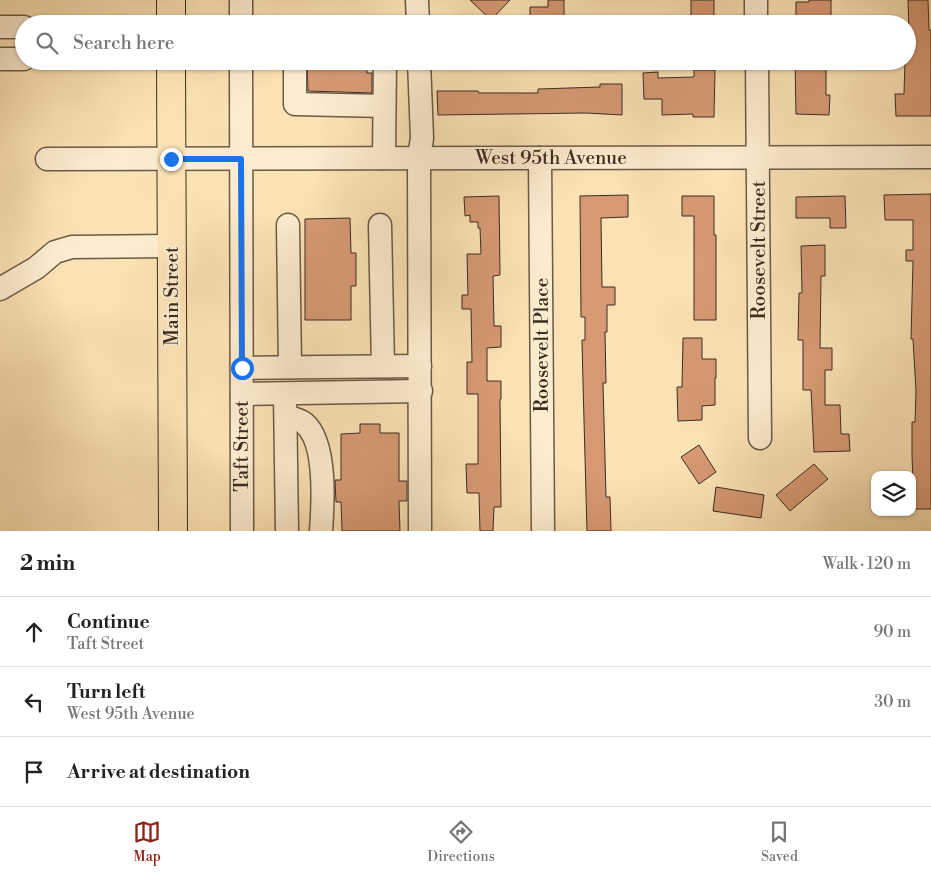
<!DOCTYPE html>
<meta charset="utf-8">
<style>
:root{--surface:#fff;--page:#f2f2f2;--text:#222;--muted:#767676;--line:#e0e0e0;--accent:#8f2418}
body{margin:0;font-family:"Libre Bodoni",serif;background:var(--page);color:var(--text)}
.controls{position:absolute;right:15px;bottom:15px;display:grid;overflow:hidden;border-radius:10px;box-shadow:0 1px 4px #0004}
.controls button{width:45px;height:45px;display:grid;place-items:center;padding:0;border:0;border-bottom:1px solid var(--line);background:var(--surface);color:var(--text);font:25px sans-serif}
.stop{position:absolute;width:15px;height:15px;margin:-11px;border:4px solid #1a73e8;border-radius:50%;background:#fff}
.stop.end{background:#1a73e8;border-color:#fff;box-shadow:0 1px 5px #0008}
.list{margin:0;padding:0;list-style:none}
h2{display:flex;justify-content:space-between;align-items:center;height:65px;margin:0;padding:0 20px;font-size:21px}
h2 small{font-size:16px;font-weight:400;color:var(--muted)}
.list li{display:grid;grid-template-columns:32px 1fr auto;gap:15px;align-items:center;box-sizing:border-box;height:70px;padding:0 20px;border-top:1px solid var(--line)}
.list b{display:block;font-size:19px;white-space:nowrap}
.list p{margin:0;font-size:16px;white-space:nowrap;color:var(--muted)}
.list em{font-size:16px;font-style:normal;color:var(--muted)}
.icon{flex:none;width:28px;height:28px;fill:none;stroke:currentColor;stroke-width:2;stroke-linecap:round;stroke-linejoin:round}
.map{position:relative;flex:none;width:931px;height:531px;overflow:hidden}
.search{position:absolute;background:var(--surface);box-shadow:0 1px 4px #0004;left:15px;right:15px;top:15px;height:55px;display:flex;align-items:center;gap:12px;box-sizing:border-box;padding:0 18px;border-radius:28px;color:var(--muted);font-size:19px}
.sheet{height:275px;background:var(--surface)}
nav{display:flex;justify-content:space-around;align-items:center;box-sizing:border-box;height:70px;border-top:1px solid var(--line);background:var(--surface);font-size:14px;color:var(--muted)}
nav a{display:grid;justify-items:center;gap:2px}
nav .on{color:var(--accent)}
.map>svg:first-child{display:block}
.building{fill:#d69974;stroke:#3a2c21}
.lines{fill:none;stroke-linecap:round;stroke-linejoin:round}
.minor-casing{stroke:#6a5a46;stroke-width:25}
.major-casing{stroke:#3a2c21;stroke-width:30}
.minor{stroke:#fceccf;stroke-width:22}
.major{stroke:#fbe2b5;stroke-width:28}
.route{stroke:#1a73e8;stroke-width:6}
.labels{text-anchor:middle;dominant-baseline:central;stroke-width:4;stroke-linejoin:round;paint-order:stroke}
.street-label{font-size:19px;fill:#3a2c21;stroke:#fceccf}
</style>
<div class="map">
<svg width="931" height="531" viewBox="0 0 931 531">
<rect width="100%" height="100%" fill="#fbe2b5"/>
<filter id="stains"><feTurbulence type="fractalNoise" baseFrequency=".004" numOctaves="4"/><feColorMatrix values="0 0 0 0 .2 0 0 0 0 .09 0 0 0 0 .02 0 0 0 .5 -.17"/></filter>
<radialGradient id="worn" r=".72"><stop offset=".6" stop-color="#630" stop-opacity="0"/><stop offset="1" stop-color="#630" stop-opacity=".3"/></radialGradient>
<g class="building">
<polygon points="470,0 510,0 491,20"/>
<polygon points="548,0 564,0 564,24 530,24 530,7 548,7"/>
<rect x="691" y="0" width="23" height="24"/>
<polygon points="809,0 831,0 831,18 796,18 796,2 809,2"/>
<polygon points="908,0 928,0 929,30 931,30 931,116 896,116 895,94 904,94 905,61 907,61 907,30 909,30"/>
<polygon points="307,61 367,61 367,73 372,73 372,93 308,91"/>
<polygon points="795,61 826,61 826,95 830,95 829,115 796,114"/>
<polygon points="694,70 715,70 714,117 693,117 693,114 662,115 662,99 644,99 643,73 658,72 658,78 694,77"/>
<polygon points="600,84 622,84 622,115 586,113 438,115 437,91 478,91 479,93 538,93 538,89 600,87"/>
<polygon points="931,194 931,509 914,509 912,455 912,422 915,422 916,391 913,339 911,339 913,261 906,261 906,250 913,250 913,220 885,220 884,195"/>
<polygon points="628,195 628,217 601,218 602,287 615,287 615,305 607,305 607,332 605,332 606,383 603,383 606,497 610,497 611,531 587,531 583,383 582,340 585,340 585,317 581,317 580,196"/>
<polygon points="499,196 500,275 493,276 494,326 501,326 501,347 487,348 487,381 501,381 501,399 500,399 501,507 494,507 493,531 480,531 479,493 467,493 466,464 478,464 478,394 467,394 467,362 472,362 471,309 462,309 462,295 468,295 467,254 481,254 480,228 478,228 478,222 470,222 470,215 465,216 464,197"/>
<polygon points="682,196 714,196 714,235 716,235 716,320 694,320 694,216 682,216"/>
<polygon points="845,196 846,228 830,228 830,218 796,218 796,197"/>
<polygon points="350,218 351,253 356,253 356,286 351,286 351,320 305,320 305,219"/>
<polygon points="825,245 825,276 821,276 820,348 832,348 832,370 825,370 825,405 840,405 841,434 849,434 850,451 814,452 811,390 803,390 803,340 798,340 799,293 802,293 801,246"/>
<polygon points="683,338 702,338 702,359 716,359 716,378 715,378 715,405 702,406 702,420 678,421 677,387 682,387"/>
<polygon points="360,424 380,424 380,433 399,433 399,481 407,481 407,501 399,501 400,531 342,531 341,502 336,502 335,480 341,480 341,434 360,433"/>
<polygon points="699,445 716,472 699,484 681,457"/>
<polygon points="814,464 828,479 790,511 776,495"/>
<polygon points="716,487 764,495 761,518 713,511"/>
</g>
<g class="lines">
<defs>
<g id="minor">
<polyline points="241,0 241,24"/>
<polyline points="417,0 418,24"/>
<polyline points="756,0 756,24"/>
<polyline points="0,27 24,27"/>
<polyline points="0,59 24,59"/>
<polyline points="241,61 242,531"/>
<polyline points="419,61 422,138 419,157 420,531"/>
<polyline points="757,61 760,438"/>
<polyline points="295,65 295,104 384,106"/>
<polyline points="384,158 385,61"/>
<polyline points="540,158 543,531"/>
<polyline points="47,159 931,157"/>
<polyline points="288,225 290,367"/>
<polyline points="380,225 383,366"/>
<polyline points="0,289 36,268 55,252 72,247 172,246"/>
<polyline points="242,368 420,366"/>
<polyline points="242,394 421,391"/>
<polyline points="285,394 287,531"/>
<path d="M286,416C291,418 299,419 304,423C327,442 323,504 321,531"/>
</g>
<g id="major">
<polyline points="171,0 171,24"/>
<polyline points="171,61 173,531"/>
</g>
</defs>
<use href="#minor" class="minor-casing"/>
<use href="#major" class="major-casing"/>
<use href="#minor" class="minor"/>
<use href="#major" class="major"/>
</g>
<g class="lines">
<polyline class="route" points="171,159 241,159 242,368"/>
</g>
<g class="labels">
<g class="street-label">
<text x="551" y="158">West 95th Avenue</text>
<text transform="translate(759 250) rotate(-90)">Roosevelt Street</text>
<text transform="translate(172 296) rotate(-90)">Main Street</text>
<text transform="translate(542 345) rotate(-90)">Roosevelt Place</text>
<text transform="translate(242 446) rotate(-90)">Taft Street</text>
</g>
</g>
<rect width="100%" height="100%" filter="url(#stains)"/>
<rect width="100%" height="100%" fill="url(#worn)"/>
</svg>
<div class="controls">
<button><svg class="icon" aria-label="layers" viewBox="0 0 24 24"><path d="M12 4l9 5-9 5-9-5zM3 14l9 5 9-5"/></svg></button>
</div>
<div class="stop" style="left:242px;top:368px"></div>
<div class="stop end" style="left:171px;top:159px"></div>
<div class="search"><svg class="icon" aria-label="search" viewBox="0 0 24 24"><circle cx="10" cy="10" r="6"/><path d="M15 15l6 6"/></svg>Search here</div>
</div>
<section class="sheet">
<h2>2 min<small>Walk · 120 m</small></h2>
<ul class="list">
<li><svg class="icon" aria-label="ahead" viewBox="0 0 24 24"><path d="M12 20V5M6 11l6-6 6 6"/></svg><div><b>Continue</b><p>Taft Street</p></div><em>90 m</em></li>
<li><svg class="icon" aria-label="left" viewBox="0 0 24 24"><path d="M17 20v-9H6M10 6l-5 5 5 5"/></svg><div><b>Turn left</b><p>West 95th Avenue</p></div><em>30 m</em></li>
<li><svg class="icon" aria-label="arrive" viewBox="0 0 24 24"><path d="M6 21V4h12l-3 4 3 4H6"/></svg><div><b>Arrive at destination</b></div></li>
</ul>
</section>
<nav>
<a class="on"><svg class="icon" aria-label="map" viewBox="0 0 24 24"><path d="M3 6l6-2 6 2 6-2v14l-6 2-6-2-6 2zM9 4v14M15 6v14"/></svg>Map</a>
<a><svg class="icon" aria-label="directions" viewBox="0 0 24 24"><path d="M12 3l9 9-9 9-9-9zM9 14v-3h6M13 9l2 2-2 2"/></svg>Directions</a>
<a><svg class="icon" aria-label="saved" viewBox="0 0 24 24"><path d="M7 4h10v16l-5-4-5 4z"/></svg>Saved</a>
</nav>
